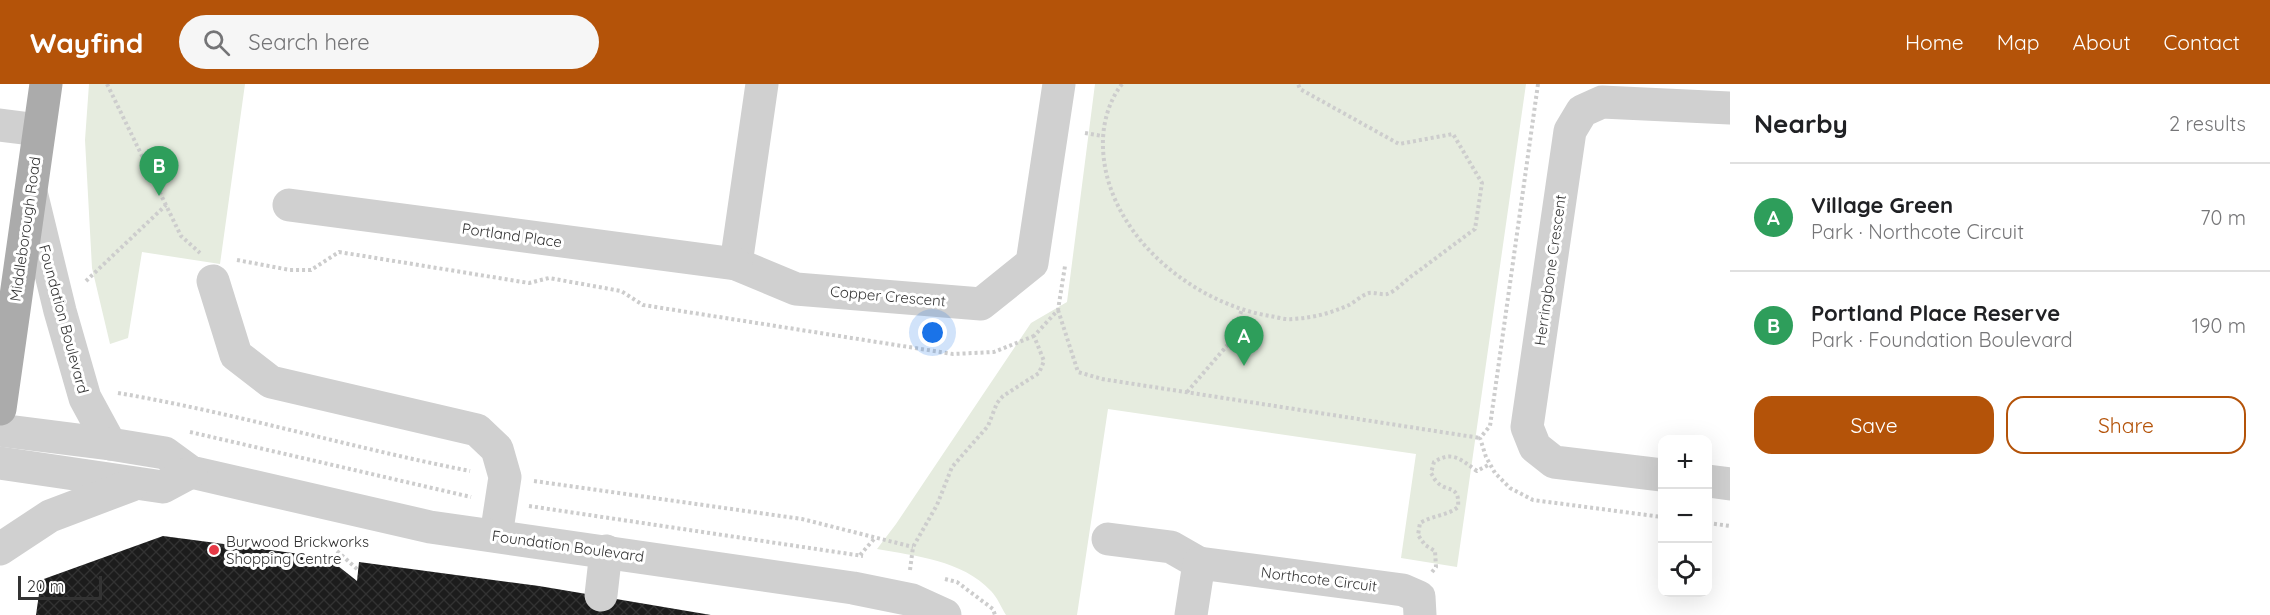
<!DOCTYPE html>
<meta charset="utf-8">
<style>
:root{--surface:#fff;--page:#f6f6f6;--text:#202124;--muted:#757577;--line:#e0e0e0;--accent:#b45309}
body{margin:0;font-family:Quicksand,sans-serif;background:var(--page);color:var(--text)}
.controls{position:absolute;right:18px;bottom:18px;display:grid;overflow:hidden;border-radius:12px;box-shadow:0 6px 24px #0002}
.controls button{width:54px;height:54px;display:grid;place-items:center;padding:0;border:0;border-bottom:2px solid var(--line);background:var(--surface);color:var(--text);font:30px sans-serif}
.scale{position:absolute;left:18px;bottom:15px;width:84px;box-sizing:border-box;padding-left:6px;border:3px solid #333;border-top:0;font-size:16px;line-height:21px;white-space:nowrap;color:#333;-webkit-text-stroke:4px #fff;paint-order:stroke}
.you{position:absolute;left:933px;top:249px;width:21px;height:21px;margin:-15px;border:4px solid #fff;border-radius:50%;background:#1a73e8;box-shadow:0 0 0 9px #1a73e833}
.badge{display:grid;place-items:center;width:39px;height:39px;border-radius:50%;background:var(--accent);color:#fff;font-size:20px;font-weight:700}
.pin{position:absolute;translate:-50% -50px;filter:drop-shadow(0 2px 3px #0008)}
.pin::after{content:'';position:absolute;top:32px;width:21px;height:18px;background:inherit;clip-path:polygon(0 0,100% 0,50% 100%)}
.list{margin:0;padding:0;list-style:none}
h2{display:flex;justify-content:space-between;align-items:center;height:78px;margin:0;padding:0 24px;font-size:26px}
h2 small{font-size:20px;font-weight:400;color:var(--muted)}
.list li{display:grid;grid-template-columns:39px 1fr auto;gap:18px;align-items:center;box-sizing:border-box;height:108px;padding:0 24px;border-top:2px solid var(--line)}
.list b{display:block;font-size:22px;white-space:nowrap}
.list p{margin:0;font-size:20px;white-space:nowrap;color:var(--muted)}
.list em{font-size:20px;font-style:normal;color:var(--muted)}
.actions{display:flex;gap:12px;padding:18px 24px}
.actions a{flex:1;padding:14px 0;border:2px solid var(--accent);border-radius:18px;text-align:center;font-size:21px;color:var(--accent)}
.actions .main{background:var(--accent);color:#fff}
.icon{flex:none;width:33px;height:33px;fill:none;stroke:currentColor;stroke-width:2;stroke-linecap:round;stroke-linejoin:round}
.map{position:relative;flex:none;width:1730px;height:531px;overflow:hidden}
header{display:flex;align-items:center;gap:36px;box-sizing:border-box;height:84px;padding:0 30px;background:var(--accent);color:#fff}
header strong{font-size:28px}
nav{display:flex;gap:33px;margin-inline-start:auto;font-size:21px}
.search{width:420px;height:54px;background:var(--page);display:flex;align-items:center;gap:15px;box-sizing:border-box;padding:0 21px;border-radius:33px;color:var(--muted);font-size:22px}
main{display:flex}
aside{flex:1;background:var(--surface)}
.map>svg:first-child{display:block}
.park{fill:#e6ecdf}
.building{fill:url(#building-cross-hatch);filter:url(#shadow)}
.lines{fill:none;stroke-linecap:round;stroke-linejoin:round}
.path{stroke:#cdcdcd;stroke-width:4;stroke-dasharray:3 3;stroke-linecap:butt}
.minor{stroke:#d0d0d0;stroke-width:33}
.major{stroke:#ababab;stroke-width:33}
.poi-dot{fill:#e63946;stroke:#fff;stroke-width:2}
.labels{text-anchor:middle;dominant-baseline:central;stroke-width:6;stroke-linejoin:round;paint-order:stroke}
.street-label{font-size:15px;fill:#333;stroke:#fff}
.poi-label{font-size:15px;fill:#333;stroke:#fff;text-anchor:start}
</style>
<header>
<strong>Wayfind</strong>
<div class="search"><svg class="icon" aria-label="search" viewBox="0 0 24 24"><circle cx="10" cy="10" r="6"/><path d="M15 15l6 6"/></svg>Search here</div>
<nav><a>Home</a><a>Map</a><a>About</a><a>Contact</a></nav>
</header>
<main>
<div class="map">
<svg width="1730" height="531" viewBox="0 0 1730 531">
<defs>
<pattern id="building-cross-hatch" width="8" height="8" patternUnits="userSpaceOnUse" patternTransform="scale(1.5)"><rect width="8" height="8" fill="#1a1a1a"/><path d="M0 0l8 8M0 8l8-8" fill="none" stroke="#333"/></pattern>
<filter id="shadow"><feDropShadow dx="5.5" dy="5.5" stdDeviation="0" flood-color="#0004"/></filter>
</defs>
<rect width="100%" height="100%" fill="#fff"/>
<g class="park">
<polygon points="89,0 245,0 220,180 142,168 128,254 110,260 92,184 85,56"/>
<path d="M1095,0H1526L1457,483L1401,474L1416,370L1108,325L1077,531H1006C1001,523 997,513 991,507C962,476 915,472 877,465L896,440L1031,239L1067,218Z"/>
</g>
<polygon class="building" points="163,452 323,473 333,478 357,497 359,478 539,502 711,531 36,531 41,496"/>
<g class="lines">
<g class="path">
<polyline points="107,0 181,152 200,169"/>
<path d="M1122,0C1108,18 1102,42 1103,64C1106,149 1191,219 1270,232C1277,233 1285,236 1292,235C1313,234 1331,229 1349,221C1355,218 1362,211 1369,209C1374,208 1381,211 1387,210C1394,208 1403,199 1409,194C1431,178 1453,161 1475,145L1482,99L1453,50L1399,60L1300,5L1298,0"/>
<polyline points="1538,0 1490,342 1480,354 1486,373 1495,389 1510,404 1533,416 1662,433"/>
<polyline points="1085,49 1102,52"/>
<polyline points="237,176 290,186 311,186 339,168 529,199 549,194 621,207 643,221 953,270 994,268 1034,252"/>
<polyline points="86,197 166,121"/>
<polyline points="1058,226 1078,288 1102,295 1480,354"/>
<polyline points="1187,308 1231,257 1242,225"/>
<path d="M118,309C236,329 352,364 470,387"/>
<polyline points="190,348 471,413"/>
<polyline points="534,397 802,435 913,463"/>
<polyline points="529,422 863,472"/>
<polyline points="1708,439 1730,442"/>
<polyline points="337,467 358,486"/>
<polyline points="860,471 875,454"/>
<polyline points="910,486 913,463 937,421 952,383 988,342 997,319 1003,312 1039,289 1044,277 1034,252 1058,226 1065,182"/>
<path d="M1432,488L1436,483L1435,467L1425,461L1418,451L1420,439C1433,431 1447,432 1458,423C1460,400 1447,409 1437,398C1434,395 1433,392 1431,389L1434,378C1453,366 1461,376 1477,387L1490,380"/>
<polyline points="945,495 957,498 993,525 995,531"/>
</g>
<g class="minor">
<polyline points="762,0 736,180 796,205 981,220 1032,179 1059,0"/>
<polyline points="0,41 39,46"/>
<polyline points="31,108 60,227 85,314 110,360"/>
<polyline points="289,121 736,180"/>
<polyline points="213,197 236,271 271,298 477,346 497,365 505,393 496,452"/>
<polyline points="0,346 110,360 165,369 191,388 430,443 853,504 912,516 945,531"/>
<polyline points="0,379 163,403 191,388"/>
<polyline points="1662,391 1554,378 1535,363 1527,343 1570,47 1582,27 1602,18 1730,24"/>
<polyline points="1708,397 1730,400"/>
<polyline points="1108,455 1171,463 1199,479"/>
<polyline points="0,465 50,432 132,401"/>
<polyline points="601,511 606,467"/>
<polyline points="1191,531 1199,479 1403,506 1419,513 1420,531"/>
</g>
<polyline class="major" points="0,325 46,0"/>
</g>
<circle class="poi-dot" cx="214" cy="466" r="6"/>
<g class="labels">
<g class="street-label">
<text transform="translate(25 145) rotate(-82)">Middleborough Road</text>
<text transform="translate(512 151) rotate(8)">Portland Place</text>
<text transform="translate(1550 186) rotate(-82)">Herringbone Crescent</text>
<text transform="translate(888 212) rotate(5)">Copper Crescent</text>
<text transform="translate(64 235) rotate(75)">Foundation Boulevard</text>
<text transform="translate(568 462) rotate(8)">Foundation Boulevard</text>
<text transform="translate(1319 495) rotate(7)">Northcote Circuit</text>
</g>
<g class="poi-label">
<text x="226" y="457">Burwood Brickworks<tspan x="226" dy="17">Shopping Centre</tspan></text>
</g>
</g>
</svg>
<div class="controls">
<button>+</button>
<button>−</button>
<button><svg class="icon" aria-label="locate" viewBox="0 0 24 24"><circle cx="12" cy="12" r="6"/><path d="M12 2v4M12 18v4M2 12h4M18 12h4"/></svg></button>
</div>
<div class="scale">20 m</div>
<div class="you"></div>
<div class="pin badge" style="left:1244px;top:282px;background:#2e9e5b">A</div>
<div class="pin badge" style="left:159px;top:112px;background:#2e9e5b">B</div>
</div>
<aside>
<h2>Nearby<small>2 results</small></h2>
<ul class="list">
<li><span class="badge" style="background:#2e9e5b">A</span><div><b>Village Green</b><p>Park · Northcote Circuit</p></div><em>70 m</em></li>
<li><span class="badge" style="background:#2e9e5b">B</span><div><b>Portland Place Reserve</b><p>Park · Foundation Boulevard</p></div><em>190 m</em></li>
</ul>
<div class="actions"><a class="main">Save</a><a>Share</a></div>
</aside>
</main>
